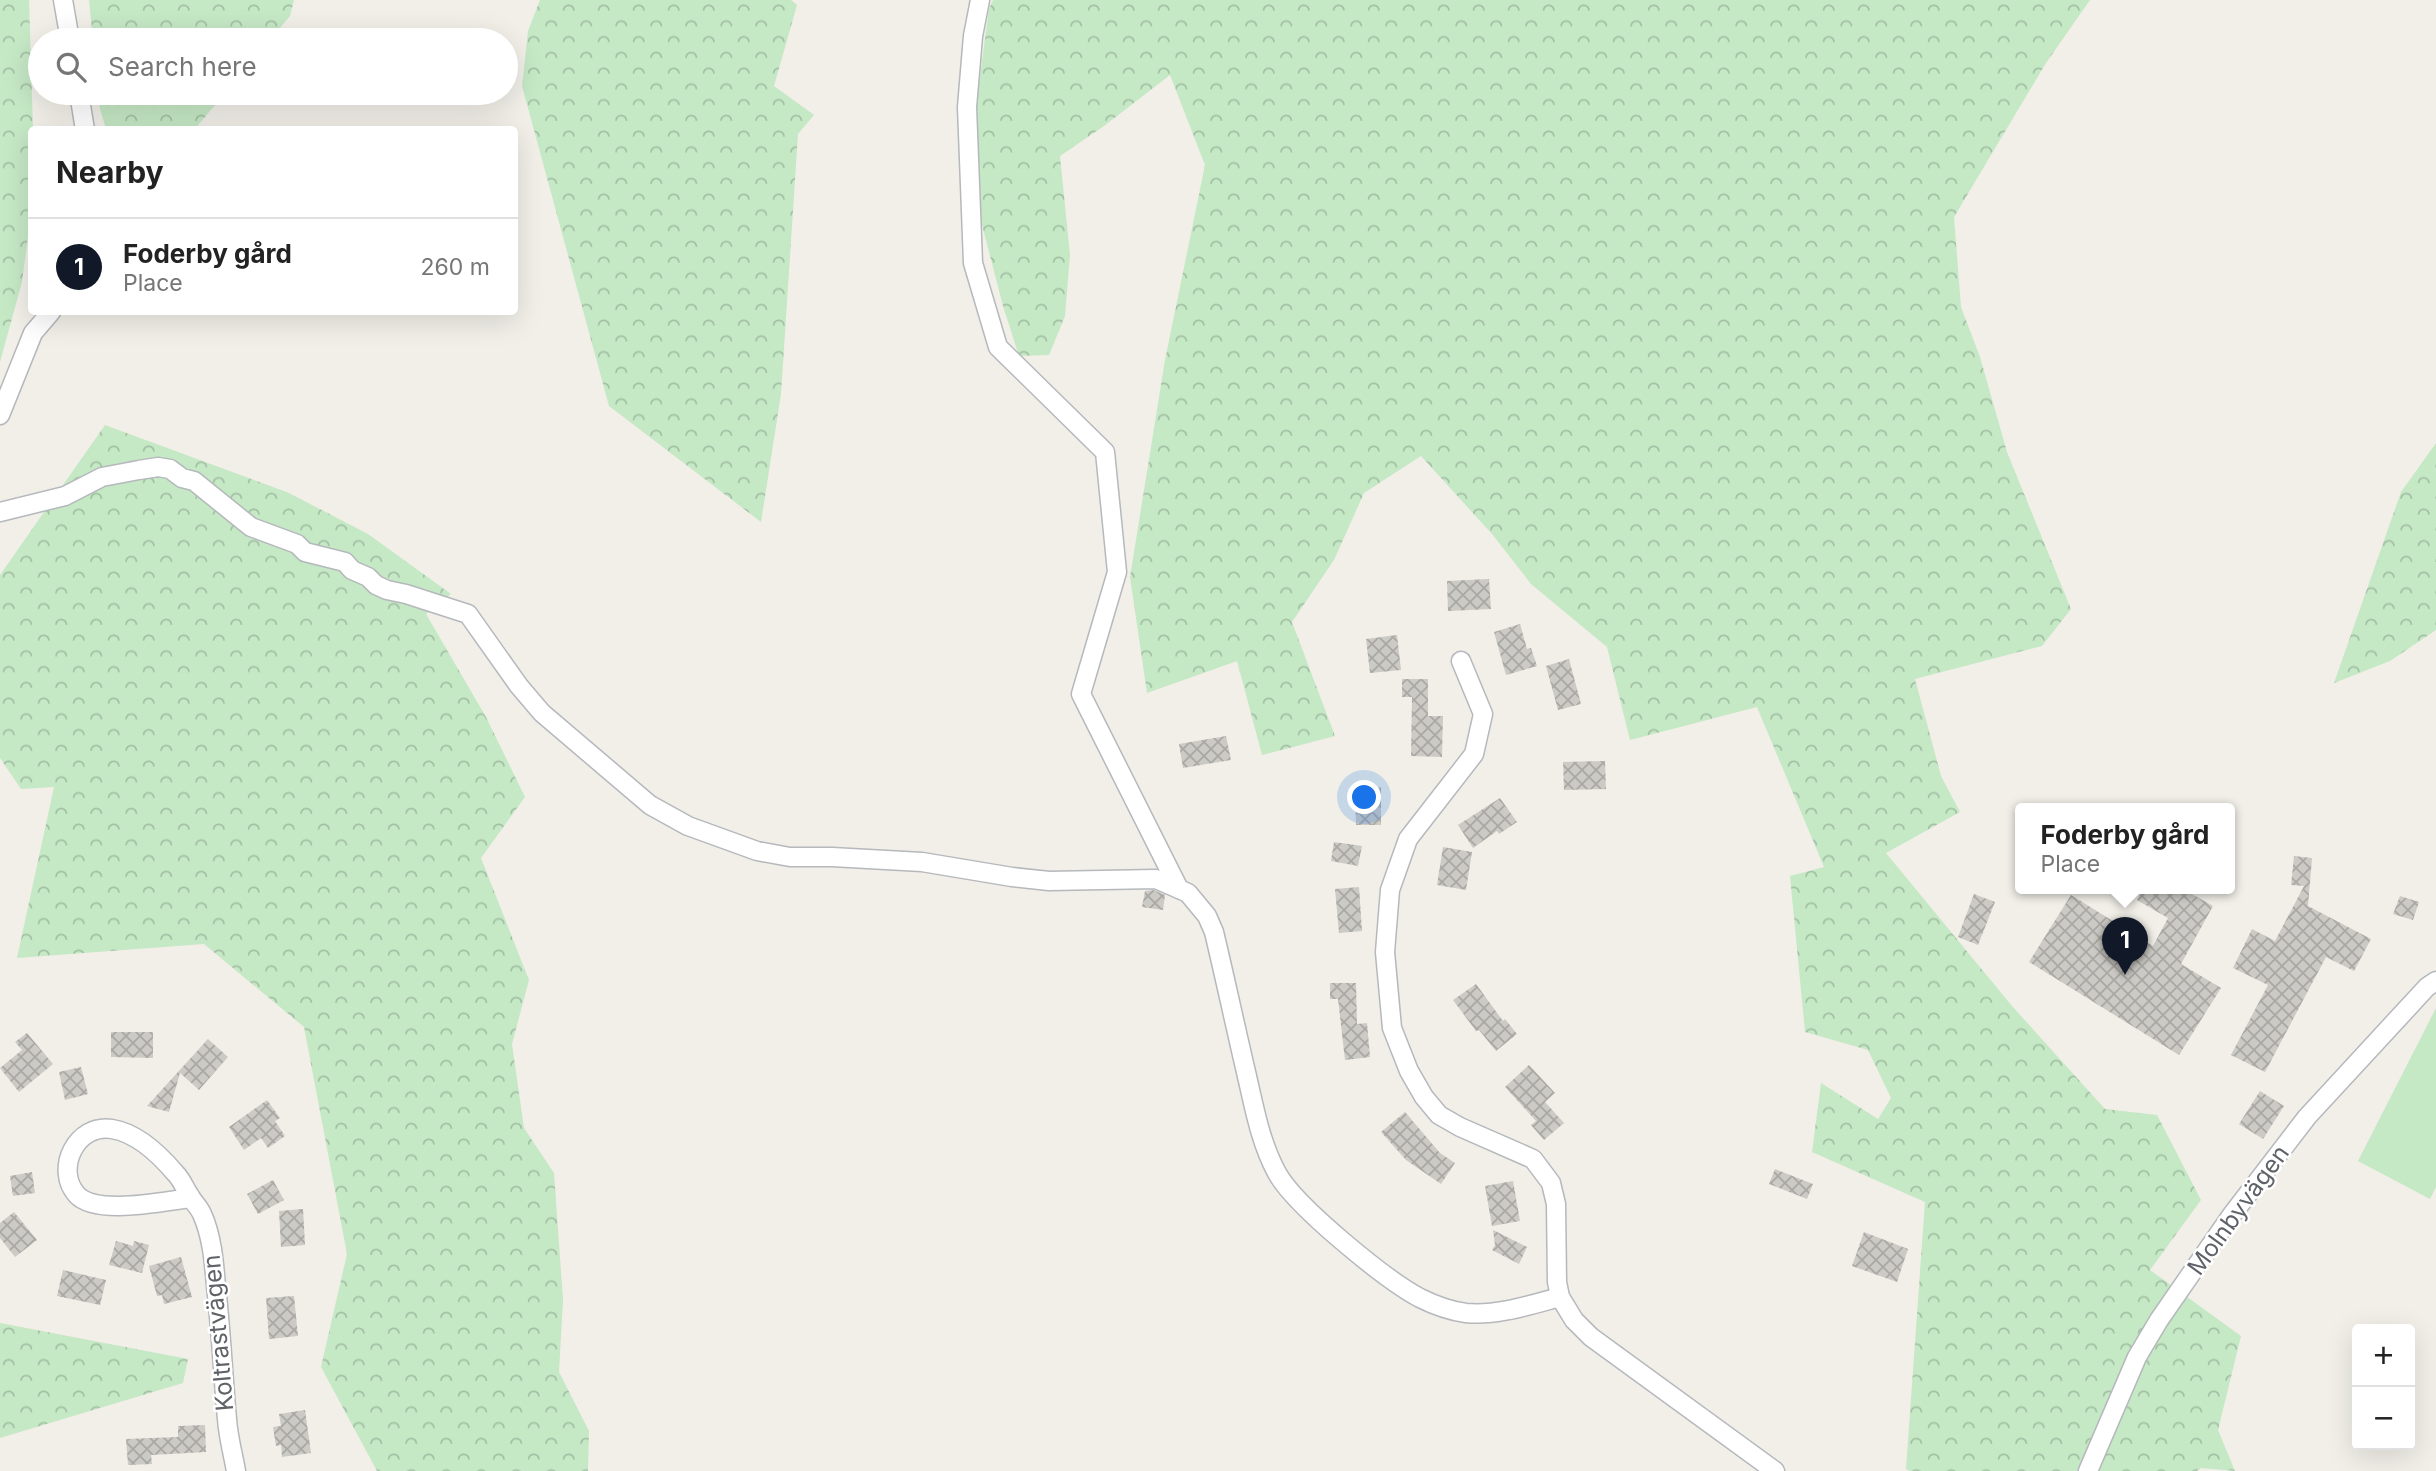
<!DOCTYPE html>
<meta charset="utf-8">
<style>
:root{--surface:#fff;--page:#f6f6f6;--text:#222;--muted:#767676;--line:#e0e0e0;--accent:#111827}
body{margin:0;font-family:Inter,sans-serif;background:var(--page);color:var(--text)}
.controls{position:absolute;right:21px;bottom:21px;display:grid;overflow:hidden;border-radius:7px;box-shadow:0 7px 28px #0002}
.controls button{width:63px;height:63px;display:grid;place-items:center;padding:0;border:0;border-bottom:2px solid var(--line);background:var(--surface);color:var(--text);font:35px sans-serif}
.you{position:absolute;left:1365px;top:798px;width:24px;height:24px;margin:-18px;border:5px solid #fff;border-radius:50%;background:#1a73e8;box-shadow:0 0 0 10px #1a73e833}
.badge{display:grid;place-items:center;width:46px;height:46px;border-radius:50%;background:var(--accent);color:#fff;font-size:23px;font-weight:700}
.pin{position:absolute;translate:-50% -58px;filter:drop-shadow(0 2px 4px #0008)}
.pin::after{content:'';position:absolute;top:37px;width:24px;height:21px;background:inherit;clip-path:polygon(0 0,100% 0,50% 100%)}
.popup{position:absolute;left:2015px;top:803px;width:220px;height:91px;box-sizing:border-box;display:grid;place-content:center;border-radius:7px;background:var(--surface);filter:drop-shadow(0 2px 5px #0005);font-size:23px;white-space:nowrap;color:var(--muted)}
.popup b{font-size:26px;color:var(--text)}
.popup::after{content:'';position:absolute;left:50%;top:100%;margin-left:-14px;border:14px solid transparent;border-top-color:var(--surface)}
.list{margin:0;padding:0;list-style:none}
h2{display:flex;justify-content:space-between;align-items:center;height:91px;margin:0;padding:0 28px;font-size:30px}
h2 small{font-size:23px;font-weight:400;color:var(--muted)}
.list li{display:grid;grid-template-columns:46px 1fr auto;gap:21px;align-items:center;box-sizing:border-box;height:98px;padding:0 28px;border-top:2px solid var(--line)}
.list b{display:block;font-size:26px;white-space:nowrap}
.list p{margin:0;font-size:23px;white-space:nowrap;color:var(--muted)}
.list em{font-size:23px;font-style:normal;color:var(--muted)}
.icon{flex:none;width:38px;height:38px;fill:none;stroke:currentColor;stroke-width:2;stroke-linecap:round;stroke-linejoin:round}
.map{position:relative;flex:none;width:2436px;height:1471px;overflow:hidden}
.search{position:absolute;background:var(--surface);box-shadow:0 7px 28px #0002;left:28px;top:28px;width:490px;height:77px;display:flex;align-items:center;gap:18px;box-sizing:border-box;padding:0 24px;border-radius:38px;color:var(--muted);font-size:26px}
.panel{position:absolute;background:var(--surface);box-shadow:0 7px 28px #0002;left:28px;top:126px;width:490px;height:189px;border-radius:7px}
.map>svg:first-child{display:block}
.forest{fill:url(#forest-crowns)}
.park{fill:#c5e8c5}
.building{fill:url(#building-cross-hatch)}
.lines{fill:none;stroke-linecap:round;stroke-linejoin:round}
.street-casing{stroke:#b5b8bc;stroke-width:21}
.street{stroke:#fff;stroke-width:18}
.labels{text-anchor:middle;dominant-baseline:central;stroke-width:5;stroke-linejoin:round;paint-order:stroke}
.street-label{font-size:24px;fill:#5f6368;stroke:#fff}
</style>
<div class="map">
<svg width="2436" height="1471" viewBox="0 0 2436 1471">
<defs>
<pattern id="forest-crowns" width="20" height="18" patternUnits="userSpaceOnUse" patternTransform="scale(1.75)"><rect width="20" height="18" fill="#c5e8c5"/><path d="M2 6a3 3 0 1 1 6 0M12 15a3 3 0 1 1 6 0" fill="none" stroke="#a3c0a4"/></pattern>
<pattern id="building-cross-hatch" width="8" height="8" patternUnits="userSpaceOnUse" patternTransform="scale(1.75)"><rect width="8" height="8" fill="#cccac5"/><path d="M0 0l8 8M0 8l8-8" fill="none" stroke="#a9a8a4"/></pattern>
</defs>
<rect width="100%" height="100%" fill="#f1efe8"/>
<g class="forest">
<polygon points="0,0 29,0 33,129 32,130 31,213 22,282 0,362"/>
<polygon points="89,0 294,0 290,16 270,40 93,40"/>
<polygon points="540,0 791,0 797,5 774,86 814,115 798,134 781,394 761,522 609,406 522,86 528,31"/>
<polygon points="993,0 2090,0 2046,63 1954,217 1961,307 1980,357 2007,452 2071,609 2042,646 1915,679 1941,776 1960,812 1886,853 2012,1006 2105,1109 2157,1115 2201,1200 2150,1270 2241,1336 2218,1430 2235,1471 2201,1468 2197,1471 1910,1471 1906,1469 1925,1202 1812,1152 1821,1083 1878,1119 1891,1098 1868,1050 1805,1032 1790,876 1824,867 1757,707 1630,740 1607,647 1531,584 1492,534 1421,456 1364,493 1334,560 1292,622 1335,736 1262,755 1237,661 1147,693 1130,577 1165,360 1205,165 1170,75 1104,126 1060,156 1070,255 1065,316 1049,355 1019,356 1003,306 979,213 973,129 989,9"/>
<polygon points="98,93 225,93 194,130 106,129 100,109"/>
<polygon points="105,425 289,493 368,534 451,594 426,614 486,717 525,797 481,858 529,980 512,1044 524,1128 554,1173 563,1300 559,1372 589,1431 588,1471 377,1471 321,1367 347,1254 304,1027 204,944 17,958 54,787 21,789 0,758 0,575"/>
<polygon points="2436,443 2436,630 2390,661 2334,683 2401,492"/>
<polygon points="0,1323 188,1359 183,1383 0,1438"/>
</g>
<polygon class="park" points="2436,1008 2436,1187 2430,1199 2358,1161"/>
<g class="building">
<polygon points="1489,579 1491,609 1448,611 1447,581"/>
<polygon points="1520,624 1527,649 1531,648 1537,666 1506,675 1494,632"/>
<polygon points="1397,635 1401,670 1370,673 1366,639"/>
<polygon points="1569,659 1581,704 1558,710 1546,666"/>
<polygon points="1402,679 1428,679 1428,716 1443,716 1442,757 1411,756 1412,697 1402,697"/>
<polygon points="1226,736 1231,760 1183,768 1179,744"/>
<polygon points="1605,761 1606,789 1564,790 1563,762"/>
<polygon points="1355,787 1381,787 1381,825 1356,825"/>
<polygon points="1500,798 1517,822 1499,834 1497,831 1473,848 1458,825"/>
<polygon points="1334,842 1362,846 1358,866 1331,861"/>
<polygon points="1443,847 1472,852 1466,890 1437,885"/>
<polygon points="2294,856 2312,858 2308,906 2371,939 2354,971 2326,957 2265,1072 2231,1055 2268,985 2233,968 2252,929 2275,941 2304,886 2291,885"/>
<polygon points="1359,887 1362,931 1339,933 1335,889"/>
<polygon points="2143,889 2183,889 2213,906 2181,964 2221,988 2179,1055 2029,962 2071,895 2153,946 2168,918 2137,900"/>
<polygon points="1154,890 1165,895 1163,910 1142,907 1145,891"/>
<polygon points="1974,894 1995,902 1978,945 1958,937"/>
<polygon points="2400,896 2419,902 2413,920 2393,914"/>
<polygon points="1330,983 1356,983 1357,1024 1367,1023 1370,1057 1345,1060 1338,999 1330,999"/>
<polygon points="1476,984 1503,1021 1505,1019 1517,1034 1496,1051 1479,1030 1476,1031 1453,1000"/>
<polygon points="111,1032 153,1032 153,1058 111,1057"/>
<polygon points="27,1033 53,1064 19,1092 0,1068 22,1050 15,1042"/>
<polygon points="208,1039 228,1057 199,1090 180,1073 169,1112 147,1106"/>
<polygon points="1529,1065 1555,1093 1545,1102 1564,1123 1544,1140 1531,1125 1536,1121 1505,1087"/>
<polygon points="81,1067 88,1094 65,1100 59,1072"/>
<polygon points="2260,1091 2284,1106 2263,1139 2239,1124"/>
<polygon points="267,1100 280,1118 275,1121 285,1136 268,1148 261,1138 244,1150 229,1127"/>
<polygon points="1405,1112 1440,1153 1455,1163 1441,1184 1406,1160 1381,1132"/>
<polygon points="1775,1169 1813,1184 1807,1199 1769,1184"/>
<polygon points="32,1172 35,1193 13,1196 10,1176"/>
<polygon points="273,1180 284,1200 258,1214 247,1194"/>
<polygon points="1513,1181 1520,1221 1492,1226 1485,1186"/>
<polygon points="303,1209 305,1245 281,1247 279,1211"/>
<polygon points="14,1212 37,1240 15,1257 0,1238 0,1223"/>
<polygon points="1493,1230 1527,1247 1519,1264 1492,1250 1495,1245"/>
<polygon points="1864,1232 1908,1249 1897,1282 1852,1266"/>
<polygon points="116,1241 133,1246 134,1241 149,1245 142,1273 109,1265"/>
<polygon points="181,1257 192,1297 164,1304 162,1295 157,1296 149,1266"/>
<polygon points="63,1270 106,1280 100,1305 57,1296"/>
<polygon points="294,1296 298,1336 269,1339 266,1298"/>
<polygon points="305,1410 311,1453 282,1457 281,1445 276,1446 273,1427 281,1426 279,1414"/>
<polygon points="205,1425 206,1452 151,1455 152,1464 128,1465 126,1439 178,1437 178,1426"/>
</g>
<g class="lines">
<defs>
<g id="street">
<polyline points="63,0 70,40"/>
<polyline points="980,0 973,36 967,107 973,263 998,347 1105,452 1117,572 1081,694 1179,889"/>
<polyline points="79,93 85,130"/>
<polyline points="0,415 33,333 51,312"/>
<path d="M0,512L65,496L102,477L139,470L158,467L170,469L182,478L194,481L251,527L297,544L305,552L345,562L352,570L368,577L376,585L387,590L406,594L468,614L519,686L542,713L650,805L688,826L757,851L790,857H832L922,862L1012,877L1049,881L1156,879L1188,893L1207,916L1214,932C1225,978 1235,1025 1246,1072C1254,1106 1260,1142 1277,1173C1295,1206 1386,1280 1420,1298C1434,1305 1451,1311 1466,1313C1497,1316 1530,1305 1560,1297"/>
<polyline points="1461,661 1483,714 1474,754 1408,839 1390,890 1385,952 1392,1028 1409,1071 1424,1097 1439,1115 1460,1127 1533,1159 1551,1183 1556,1204 1557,1282 1560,1297 1574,1320 1591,1337 1775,1471"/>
<path d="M191,1198C164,1201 97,1216 77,1195C54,1170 76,1123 112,1129C137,1133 160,1155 176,1174C182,1180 185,1189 190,1196C193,1202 199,1207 202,1214C212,1236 214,1262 216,1286C221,1330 223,1375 227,1419C228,1436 233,1454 236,1471"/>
<polyline points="2088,1471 2137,1357 2159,1320 2231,1216 2307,1117 2427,987 2436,981"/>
</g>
</defs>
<use href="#street" class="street-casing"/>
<use href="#street" class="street"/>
</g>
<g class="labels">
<g class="street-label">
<text transform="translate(2238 1210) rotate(-54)">Molnbyvägen</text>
<text transform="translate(218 1333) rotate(-95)">Koltrastvägen</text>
</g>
</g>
</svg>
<div class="controls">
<button>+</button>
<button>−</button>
</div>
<div class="you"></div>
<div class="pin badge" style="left:2125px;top:975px">1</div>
<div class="popup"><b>Foderby gård</b>Place</div>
<div class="search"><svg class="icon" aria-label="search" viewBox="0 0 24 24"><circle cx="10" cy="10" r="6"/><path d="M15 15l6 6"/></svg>Search here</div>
<section class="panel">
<h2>Nearby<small></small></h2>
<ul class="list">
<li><span class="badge">1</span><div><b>Foderby gård</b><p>Place</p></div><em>260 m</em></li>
</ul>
</section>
</div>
